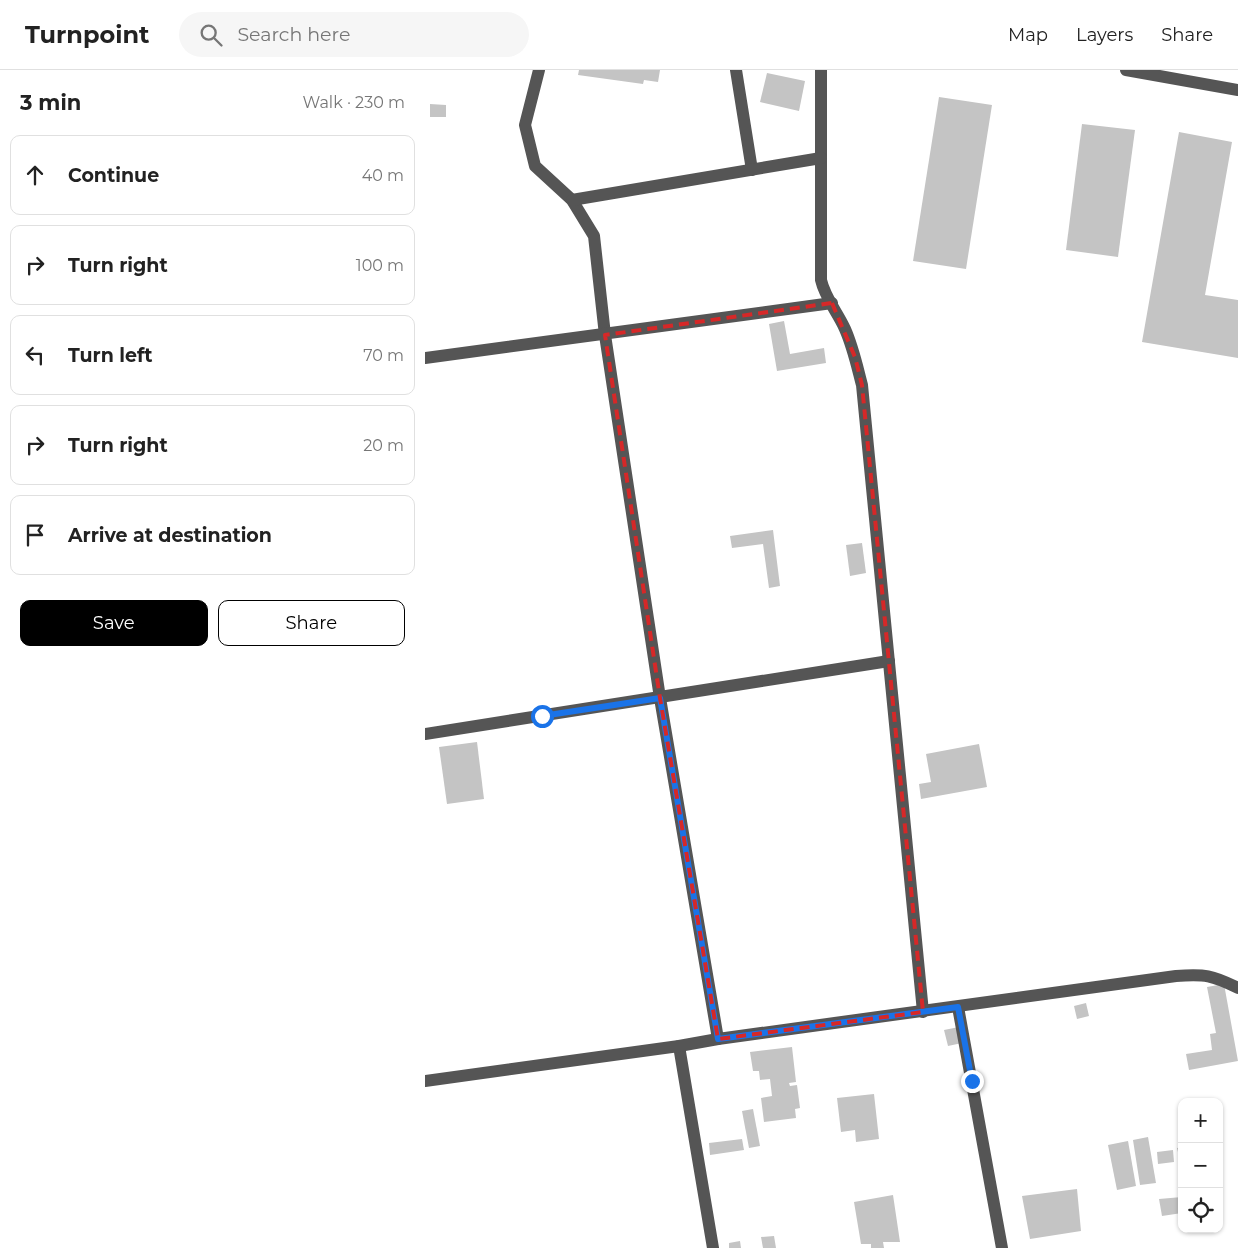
<!DOCTYPE html>
<meta charset="utf-8">
<style>
:root{--surface:#fff;--page:#f6f6f6;--text:#222;--muted:#767676;--line:#e0e0e0;--accent:#000}
body{margin:0;font-family:Montserrat,sans-serif;background:var(--page);color:var(--text)}
.controls{position:absolute;right:15px;bottom:15px;display:grid;overflow:hidden;border-radius:10px;box-shadow:0 1px 4px #0004}
.controls button{width:45px;height:45px;display:grid;place-items:center;padding:0;border:0;border-bottom:1px solid var(--line);background:var(--surface);color:var(--text);font:25px sans-serif}
.stop{position:absolute;width:15px;height:15px;margin:-11px;border:4px solid #1a73e8;border-radius:50%;background:#fff}
.stop.end{background:#1a73e8;border-color:#fff;box-shadow:0 1px 5px #0008}
.list{margin:0;padding:0;list-style:none}
h2{display:flex;justify-content:space-between;align-items:center;height:65px;margin:0;padding:0 20px;font-size:21px}
h2 small{font-size:16px;font-weight:400;color:var(--muted)}
.list li{display:grid;grid-template-columns:32px 1fr auto;gap:15px;align-items:center;box-sizing:border-box;height:80px;margin:0 10px 10px;padding:0 10px;border:1px solid var(--line);border-radius:10px}
.list b{display:block;font-size:19px;white-space:nowrap}
.list em{font-size:16px;font-style:normal;color:var(--muted)}
.actions{display:flex;gap:10px;padding:15px 20px}
.actions a{flex:1;padding:11px 0;border:1px solid var(--accent);border-radius:10px;text-align:center;font-size:18px;color:var(--accent)}
.actions .main{background:var(--accent);color:#fff}
.icon{flex:none;width:28px;height:28px;fill:none;stroke:currentColor;stroke-width:2;stroke-linecap:round;stroke-linejoin:round}
.map{position:relative;flex:none;width:813px;height:1178px;overflow:hidden}
header{display:flex;align-items:center;gap:30px;box-sizing:border-box;height:70px;padding:0 25px;background:var(--surface);border-bottom:1px solid var(--line)}
header strong{font-size:24px}
nav{display:flex;gap:28px;margin-inline-start:auto;font-size:18px}
.search{width:350px;height:45px;background:var(--page);display:flex;align-items:center;gap:12px;box-sizing:border-box;padding:0 18px;border-radius:28px;color:var(--muted);font-size:19px}
main{display:flex}
aside{flex:1;background:var(--surface)}
.map>svg:first-child{display:block}
.building{fill:#c4c4c4}
.lines{fill:none;stroke-linecap:round;stroke-linejoin:round}
.minor{stroke:#555;stroke-width:12}
.route{stroke:#1a73e8;stroke-width:6}
.marked{fill:none;stroke:#d62828;stroke-width:4;stroke-dasharray:10 6;stroke-linejoin:round}
</style>
<header>
<strong>Turnpoint</strong>
<div class="search"><svg class="icon" aria-label="search" viewBox="0 0 24 24"><circle cx="10" cy="10" r="6"/><path d="M15 15l6 6"/></svg>Search here</div>
<nav><a>Map</a><a>Layers</a><a>Share</a></nav>
</header>
<main>
<aside>
<h2>3 min<small>Walk · 230 m</small></h2>
<ul class="list">
<li><svg class="icon" aria-label="ahead" viewBox="0 0 24 24"><path d="M12 20V5M6 11l6-6 6 6"/></svg><div><b>Continue</b></div><em>40 m</em></li>
<li><svg class="icon" aria-label="right" viewBox="0 0 24 24"><path d="M7 20v-9h11M14 6l5 5-5 5"/></svg><div><b>Turn right</b></div><em>100 m</em></li>
<li><svg class="icon" aria-label="left" viewBox="0 0 24 24"><path d="M17 20v-9H6M10 6l-5 5 5 5"/></svg><div><b>Turn left</b></div><em>70 m</em></li>
<li><svg class="icon" aria-label="right" viewBox="0 0 24 24"><path d="M7 20v-9h11M14 6l5 5-5 5"/></svg><div><b>Turn right</b></div><em>20 m</em></li>
<li><svg class="icon" aria-label="arrive" viewBox="0 0 24 24"><path d="M6 21V4h12l-3 4 3 4H6"/></svg><div><b>Arrive at destination</b></div></li>
</ul>
<div class="actions"><a class="main">Save</a><a>Share</a></div>
</aside>
<div class="map">
<svg width="813" height="1178" viewBox="0 0 813 1178">
<rect width="100%" height="100%" fill="#fff"/>
<g class="building">
<polygon points="154,0 235,0 233,12 219,10 218,14 153,5"/>
<polygon points="342,3 380,11 374,41 335,32"/>
<polygon points="514,27 567,35 541,199 488,191"/>
<polygon points="5,34 21,35 21,47 5,47"/>
<polygon points="657,54 710,60 693,187 641,180"/>
<polygon points="754,62 807,72 780,225 813,230 813,288 717,272"/>
<polygon points="359,251 365,284 399,278 401,293 352,301 344,254"/>
<polygon points="348,460 355,516 344,518 338,474 307,478 305,466"/>
<polygon points="437,473 441,503 425,506 421,475"/>
<polygon points="52,672 59,729 22,734 14,677"/>
<polygon points="554,674 562,717 496,729 494,714 506,712 501,684"/>
<polygon points="799,914 813,991 764,1000 761,984 787,980 785,964 791,963 782,917"/>
<polygon points="661,933 664,946 652,949 649,936"/>
<polygon points="534,957 537,973 523,976 519,960"/>
<polygon points="367,977 371,1012 364,1013 365,1016 372,1015 375,1038 370,1039 371,1048 339,1052 336,1028 347,1026 345,1009 335,1010 334,1001 328,1001 325,982"/>
<polygon points="449,1024 454,1069 431,1072 430,1060 416,1062 412,1028"/>
<polygon points="328,1039 335,1076 324,1078 317,1041"/>
<polygon points="723,1067 731,1113 715,1115 708,1070"/>
<polygon points="317,1069 319,1080 285,1085 284,1073"/>
<polygon points="703,1071 711,1116 692,1120 683,1075"/>
<polygon points="757,1077 757,1094 756,1094 752,1078"/>
<polygon points="748,1080 749,1092 733,1094 732,1082"/>
<polygon points="652,1119 656,1161 605,1169 597,1126"/>
<polygon points="468,1125 475,1172 458,1172 459,1178 446,1178 446,1174 436,1174 429,1132"/>
<polygon points="757,1127 757,1143 737,1146 734,1129"/>
<polygon points="349,1166 351,1178 338,1178 336,1167"/>
<polygon points="315,1171 316,1178 304,1178 304,1173"/>
</g>
<g class="lines">
<g class="minor">
<polyline points="114,0 100,55 110,96 147,130 169,166 180,265 235,628 293,969"/>
<polyline points="311,0 327,100"/>
<path d="M396,0V210C400,228 413,243 420,259C428,277 432,296 437,315L498,942"/>
<polyline points="701,0 813,20"/>
<polyline points="147,130 396,88"/>
<polyline points="0,288 407,233"/>
<polyline points="0,664 464,591"/>
<polyline points="533,937 577,1178"/>
<polyline points="254,976 288,1178"/>
<path d="M0,1011L254,976L293,969L751,906C780,904 787,905 813,918"/>
</g>
</g>
<g class="lines">
<polyline class="route" points="117,646 235,628 293,969 533,937 547,1011"/>
</g>
<path class="marked" d="M407,233L430,287L437,315L498,942L293,969L235,628L180,265Z"/>
</svg>
<div class="controls">
<button>+</button>
<button>−</button>
<button><svg class="icon" aria-label="locate" viewBox="0 0 24 24"><circle cx="12" cy="12" r="6"/><path d="M12 2v4M12 18v4M2 12h4M18 12h4"/></svg></button>
</div>
<div class="stop" style="left:117px;top:646px"></div>
<div class="stop end" style="left:547px;top:1011px"></div>
</div>
</main>
